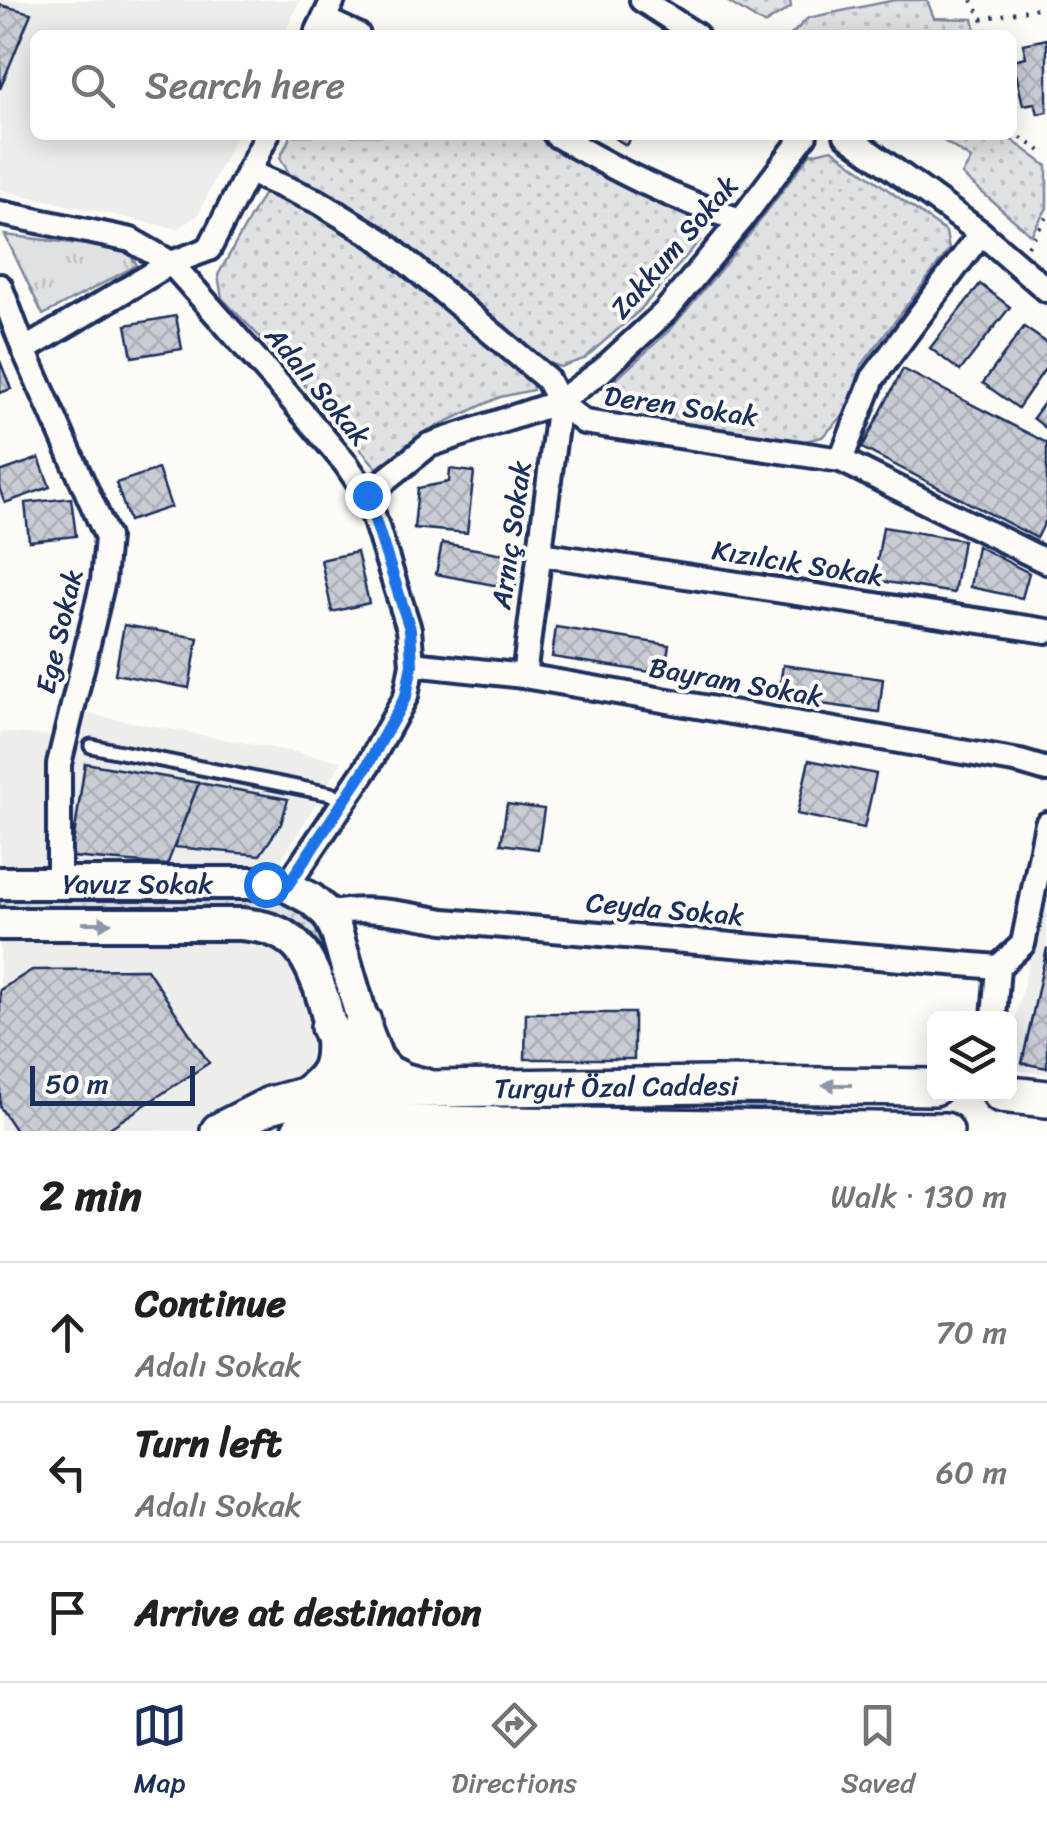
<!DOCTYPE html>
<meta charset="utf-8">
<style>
:root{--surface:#fff;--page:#f6f6f6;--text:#202124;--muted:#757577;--line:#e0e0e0;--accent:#1b2f5e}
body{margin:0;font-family:Sriracha,sans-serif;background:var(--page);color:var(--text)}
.controls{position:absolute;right:30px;bottom:30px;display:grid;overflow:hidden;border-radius:15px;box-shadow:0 5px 25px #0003}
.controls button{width:90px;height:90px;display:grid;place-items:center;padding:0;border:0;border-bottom:2px solid var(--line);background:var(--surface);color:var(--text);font:50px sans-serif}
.scale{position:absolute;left:30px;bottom:25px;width:165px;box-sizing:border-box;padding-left:10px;border:5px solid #1b2f5e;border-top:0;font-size:28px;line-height:35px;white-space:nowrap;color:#1b2f5e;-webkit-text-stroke:8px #fdfcf7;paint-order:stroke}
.stop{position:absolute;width:30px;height:30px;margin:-22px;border:8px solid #1a73e8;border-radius:50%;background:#fff}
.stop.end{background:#1a73e8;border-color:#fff;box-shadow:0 2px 10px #0008}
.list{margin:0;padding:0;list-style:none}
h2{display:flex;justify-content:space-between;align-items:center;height:130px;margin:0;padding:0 40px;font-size:42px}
h2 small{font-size:32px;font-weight:400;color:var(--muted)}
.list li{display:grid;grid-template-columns:65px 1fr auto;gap:30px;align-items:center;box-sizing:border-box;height:140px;padding:0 40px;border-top:2px solid var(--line)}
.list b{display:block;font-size:38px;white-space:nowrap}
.list p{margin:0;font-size:32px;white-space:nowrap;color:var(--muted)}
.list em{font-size:32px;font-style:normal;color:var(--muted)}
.icon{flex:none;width:55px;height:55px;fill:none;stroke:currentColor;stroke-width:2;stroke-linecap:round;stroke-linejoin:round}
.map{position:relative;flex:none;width:1047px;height:1131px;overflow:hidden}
.search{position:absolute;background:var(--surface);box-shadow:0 5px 25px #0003;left:30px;right:30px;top:30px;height:110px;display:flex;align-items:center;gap:25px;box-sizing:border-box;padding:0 35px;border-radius:15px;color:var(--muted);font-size:38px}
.sheet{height:550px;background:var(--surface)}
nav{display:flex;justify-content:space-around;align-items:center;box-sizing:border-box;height:140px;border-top:2px solid var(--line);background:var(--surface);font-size:28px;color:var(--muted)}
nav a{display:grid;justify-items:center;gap:5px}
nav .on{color:var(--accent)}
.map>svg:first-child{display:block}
.built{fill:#edeeec}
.grass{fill:url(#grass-dots);stroke:#7e88a0;stroke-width:2.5}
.park{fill:url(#park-tufts);stroke:#7e88a0;stroke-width:2.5}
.building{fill:url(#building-cross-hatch);stroke:#1b2f5e;stroke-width:2.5}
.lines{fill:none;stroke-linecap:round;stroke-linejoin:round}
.service-casing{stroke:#1b2f5e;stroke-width:19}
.minor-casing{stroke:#1b2f5e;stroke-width:30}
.secondary-casing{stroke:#1b2f5e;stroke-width:38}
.primary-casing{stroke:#1b2f5e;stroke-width:42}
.path{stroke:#1b2f5e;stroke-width:4;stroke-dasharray:2.5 8;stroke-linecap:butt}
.service{stroke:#fdfcf7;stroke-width:11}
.minor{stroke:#fdfcf7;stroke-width:22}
.secondary{stroke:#fdfcf7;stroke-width:30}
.primary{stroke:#fdfcf7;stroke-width:35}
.oneway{fill:#8c96aa}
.route{stroke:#1a73e8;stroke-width:12}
.labels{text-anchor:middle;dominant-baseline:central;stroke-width:8;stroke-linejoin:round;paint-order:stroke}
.street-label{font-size:28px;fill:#1b2f5e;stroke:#fdfcf7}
</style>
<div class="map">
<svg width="1047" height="1131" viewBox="0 0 1047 1131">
<defs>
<pattern id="grass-dots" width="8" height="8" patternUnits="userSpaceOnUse" patternTransform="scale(2.5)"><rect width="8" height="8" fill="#e0e1e3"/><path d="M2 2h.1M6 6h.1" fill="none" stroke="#c0c1c5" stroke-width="1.8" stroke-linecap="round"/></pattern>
<pattern id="park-tufts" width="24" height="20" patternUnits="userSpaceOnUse" patternTransform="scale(2.5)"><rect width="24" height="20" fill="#e0e1e3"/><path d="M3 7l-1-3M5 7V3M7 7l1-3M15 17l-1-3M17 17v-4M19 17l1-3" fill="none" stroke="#c0c1c5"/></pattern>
<pattern id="building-cross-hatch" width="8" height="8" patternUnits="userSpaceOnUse" patternTransform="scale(2.5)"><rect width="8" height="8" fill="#c9ccd3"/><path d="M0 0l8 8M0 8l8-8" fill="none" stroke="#acb0b8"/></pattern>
</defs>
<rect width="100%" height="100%" fill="#fdfcf7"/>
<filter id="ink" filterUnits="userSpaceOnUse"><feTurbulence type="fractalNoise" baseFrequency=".01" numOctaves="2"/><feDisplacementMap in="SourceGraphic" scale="20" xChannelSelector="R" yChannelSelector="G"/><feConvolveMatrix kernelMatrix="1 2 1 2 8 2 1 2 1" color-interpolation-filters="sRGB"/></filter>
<g filter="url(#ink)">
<g class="built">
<polygon points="0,0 300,0 284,35 35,35 35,135 236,135 198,215 177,229 0,190"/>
<polygon points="72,711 342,761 269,880 0,874 0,732 66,737"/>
<polygon points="1047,884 1047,1074 1010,1069 1010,1042"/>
<polygon points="0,936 272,941 295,957 315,1025 305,1083 232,1112 200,1131 0,1131"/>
</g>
<g class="grass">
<polygon points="725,0 790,0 791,7 764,24"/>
<polygon points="895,0 927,0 934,18 973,19 977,35 791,35 808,18"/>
<polygon points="291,135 534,135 608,180 700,223 700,240 640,310 584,359 560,367 535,359 391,232 327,193 290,175 280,158"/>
<polygon points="935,135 1005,135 1047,166 1047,208 1031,235 962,175 971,159"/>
<polygon points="832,149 946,232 949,250 861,366 848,411 822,437 801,442 612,416 603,399 612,383 671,329 753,230 810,154"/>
<polygon points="265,191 319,210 381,251 532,377 533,390 500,397 426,431 377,468 286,364 222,298 218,275"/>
<path d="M0,895L267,897C314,905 322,929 335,971L328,972C326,964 325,954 321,947C309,926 286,916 265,910L0,908Z"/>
</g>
<polygon class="park" points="5,235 127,250 137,265 43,315"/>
<g class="building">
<polygon points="0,5 31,13 0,89"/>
<polygon points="1047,39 1047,112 1038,114 1035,103 1023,105 1013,60 1026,57 1023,44"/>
<polygon points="610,135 633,135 626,145"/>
<polygon points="980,284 1010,307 960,371 930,348"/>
<polygon points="176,316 182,349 132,357 126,325"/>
<polygon points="1024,327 1047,343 1047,366 1018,408 983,383"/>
<polygon points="0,361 11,389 0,393"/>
<polygon points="903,369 1047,443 1047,518 1037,538 862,448"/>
<polygon points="1047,399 1047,429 1033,418"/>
<polygon points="39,458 50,487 5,503 0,490 0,472"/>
<polygon points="158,469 171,507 129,521 116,483"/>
<polygon points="450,469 474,472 467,533 414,528 418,488 449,482"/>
<polygon points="71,498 76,536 29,541 25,503"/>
<polygon points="883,527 963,540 954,593 874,580"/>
<polygon points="442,543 521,557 515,589 436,574"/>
<polygon points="977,546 1029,573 1022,598 970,587"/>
<polygon points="357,552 369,603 332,612 321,560"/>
<polygon points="124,625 198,638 189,688 115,674"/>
<polygon points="556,627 669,645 664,674 552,657"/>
<polygon points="783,665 883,679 879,712 778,698"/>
<polygon points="809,760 876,774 864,828 797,814"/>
<polygon points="85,763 199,783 167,865 71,857"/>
<polygon points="199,783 288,799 281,824 260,855 174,847"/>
<polygon points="507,804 544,809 538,849 501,844"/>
<polygon points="1047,948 1047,1068 1022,1063"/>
<polygon points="147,969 209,1063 105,1131 16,1131 0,1107 0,990 32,970"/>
<polygon points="526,1013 634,1013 634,1059 525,1059"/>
</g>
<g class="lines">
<defs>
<polyline id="service" points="91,746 331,794 342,802"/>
<g id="minor">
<polyline points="642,0 696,35"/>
<polyline points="324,19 358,35"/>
<polyline points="316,35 333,0"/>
<path d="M556,135C614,169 675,201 741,220"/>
<polyline points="846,135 981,233 1047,290"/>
<polyline points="249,172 319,202 382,241 547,379 559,402 584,422 841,460 1047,562"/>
<polyline points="0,213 131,240 171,263 286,393 346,464 367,495 409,629 412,664 406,696 366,769 287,886"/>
<polyline points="0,286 24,350 107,537 103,581 59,764 59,882"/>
<polyline points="24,350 171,263 209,249 267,135"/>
<polyline points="841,460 873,378 981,233"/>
<polyline points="367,495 429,445 559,402 600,372 665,312 741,220 805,135"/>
<polyline points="540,554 1047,631"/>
<polyline points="412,664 524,676 1020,762 1047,770"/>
<polyline points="524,676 559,402"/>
<path d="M328,914C367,905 405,914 444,921L998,967"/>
<polyline points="994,1018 998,967 1023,944 1047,824"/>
</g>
<g id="secondary">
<path id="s1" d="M0,883H267L287,886L311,899L328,914L336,930L363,1022L377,1058L388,1071L404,1079L426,1085"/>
<path d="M0,924H241C262,926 282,930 297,946C318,968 341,1042 327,1070C321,1082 310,1089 300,1097"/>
</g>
<g id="primary">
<polyline points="329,1027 358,1084"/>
<polyline points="1001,1094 1047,1099"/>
<polyline points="348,1109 355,1105 361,1090 363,1022"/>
<path id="s2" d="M219,1131L270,1105L300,1097L361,1090L713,1085L934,1087"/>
<polyline points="300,1131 366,1123 945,1131"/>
</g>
</defs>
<use href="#service" class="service-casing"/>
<use href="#minor" class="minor-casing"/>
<use href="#secondary" class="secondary-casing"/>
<use href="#primary" class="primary-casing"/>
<g class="path">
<polyline points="972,0 982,19 986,35"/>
<polyline points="982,19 1047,6"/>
<polyline points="1012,132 1047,155"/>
<polyline points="1028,246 1047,217"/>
</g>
<use href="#service" class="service"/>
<use href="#minor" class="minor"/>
<use href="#secondary" class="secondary"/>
<use href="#primary" class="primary"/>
</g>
<defs><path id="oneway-solid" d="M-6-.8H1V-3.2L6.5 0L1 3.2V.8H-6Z" transform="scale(2.5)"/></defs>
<g class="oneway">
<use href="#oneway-solid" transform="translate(97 923)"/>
<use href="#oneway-solid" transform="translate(837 1085) rotate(-180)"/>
</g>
</g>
<g class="lines" filter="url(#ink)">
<polyline class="route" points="266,884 287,886 366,768 406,696 412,664 410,629 367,495"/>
</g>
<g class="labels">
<g class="street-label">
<text transform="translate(674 247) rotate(-49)">Zakkum Sokak</text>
<text transform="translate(318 386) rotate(50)">Adalı Sokak</text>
<text transform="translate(681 406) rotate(8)">Deren Sokak</text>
<text transform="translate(511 535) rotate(-82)">Arnıç Sokak</text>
<text transform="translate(798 563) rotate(9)">Kızılcık Sokak</text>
<text transform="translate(59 631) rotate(-77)">Ege Sokak</text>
<text transform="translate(736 682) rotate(10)">Bayram Sokak</text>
<text stroke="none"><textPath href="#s1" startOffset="138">Yavuz Sokak</textPath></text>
<text transform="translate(665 909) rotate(5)">Ceyda Sokak</text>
<text stroke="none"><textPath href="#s2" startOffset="405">Turgut Özal Caddesi</textPath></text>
</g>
</g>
</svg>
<div class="controls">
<button><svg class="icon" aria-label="layers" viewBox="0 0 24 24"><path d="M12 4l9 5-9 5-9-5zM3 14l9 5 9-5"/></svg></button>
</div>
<div class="scale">50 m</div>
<div class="stop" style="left:266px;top:884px"></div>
<div class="stop end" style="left:367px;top:495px"></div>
<div class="search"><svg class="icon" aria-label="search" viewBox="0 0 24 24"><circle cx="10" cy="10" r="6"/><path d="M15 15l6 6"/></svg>Search here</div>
</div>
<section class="sheet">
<h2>2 min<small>Walk · 130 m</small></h2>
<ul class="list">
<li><svg class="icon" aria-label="ahead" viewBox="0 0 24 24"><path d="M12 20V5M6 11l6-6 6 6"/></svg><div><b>Continue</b><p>Adalı Sokak</p></div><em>70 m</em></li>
<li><svg class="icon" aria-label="left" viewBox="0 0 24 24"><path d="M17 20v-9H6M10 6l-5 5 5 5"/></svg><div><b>Turn left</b><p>Adalı Sokak</p></div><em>60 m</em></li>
<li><svg class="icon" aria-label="arrive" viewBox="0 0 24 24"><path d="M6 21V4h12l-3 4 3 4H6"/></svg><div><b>Arrive at destination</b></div></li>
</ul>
</section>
<nav>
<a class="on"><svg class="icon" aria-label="map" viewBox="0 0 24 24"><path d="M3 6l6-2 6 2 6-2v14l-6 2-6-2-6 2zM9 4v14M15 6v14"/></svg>Map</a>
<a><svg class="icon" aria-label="directions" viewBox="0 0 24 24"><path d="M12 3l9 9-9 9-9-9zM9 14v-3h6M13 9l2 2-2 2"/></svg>Directions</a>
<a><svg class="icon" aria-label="saved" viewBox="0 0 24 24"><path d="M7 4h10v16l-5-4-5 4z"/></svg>Saved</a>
</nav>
